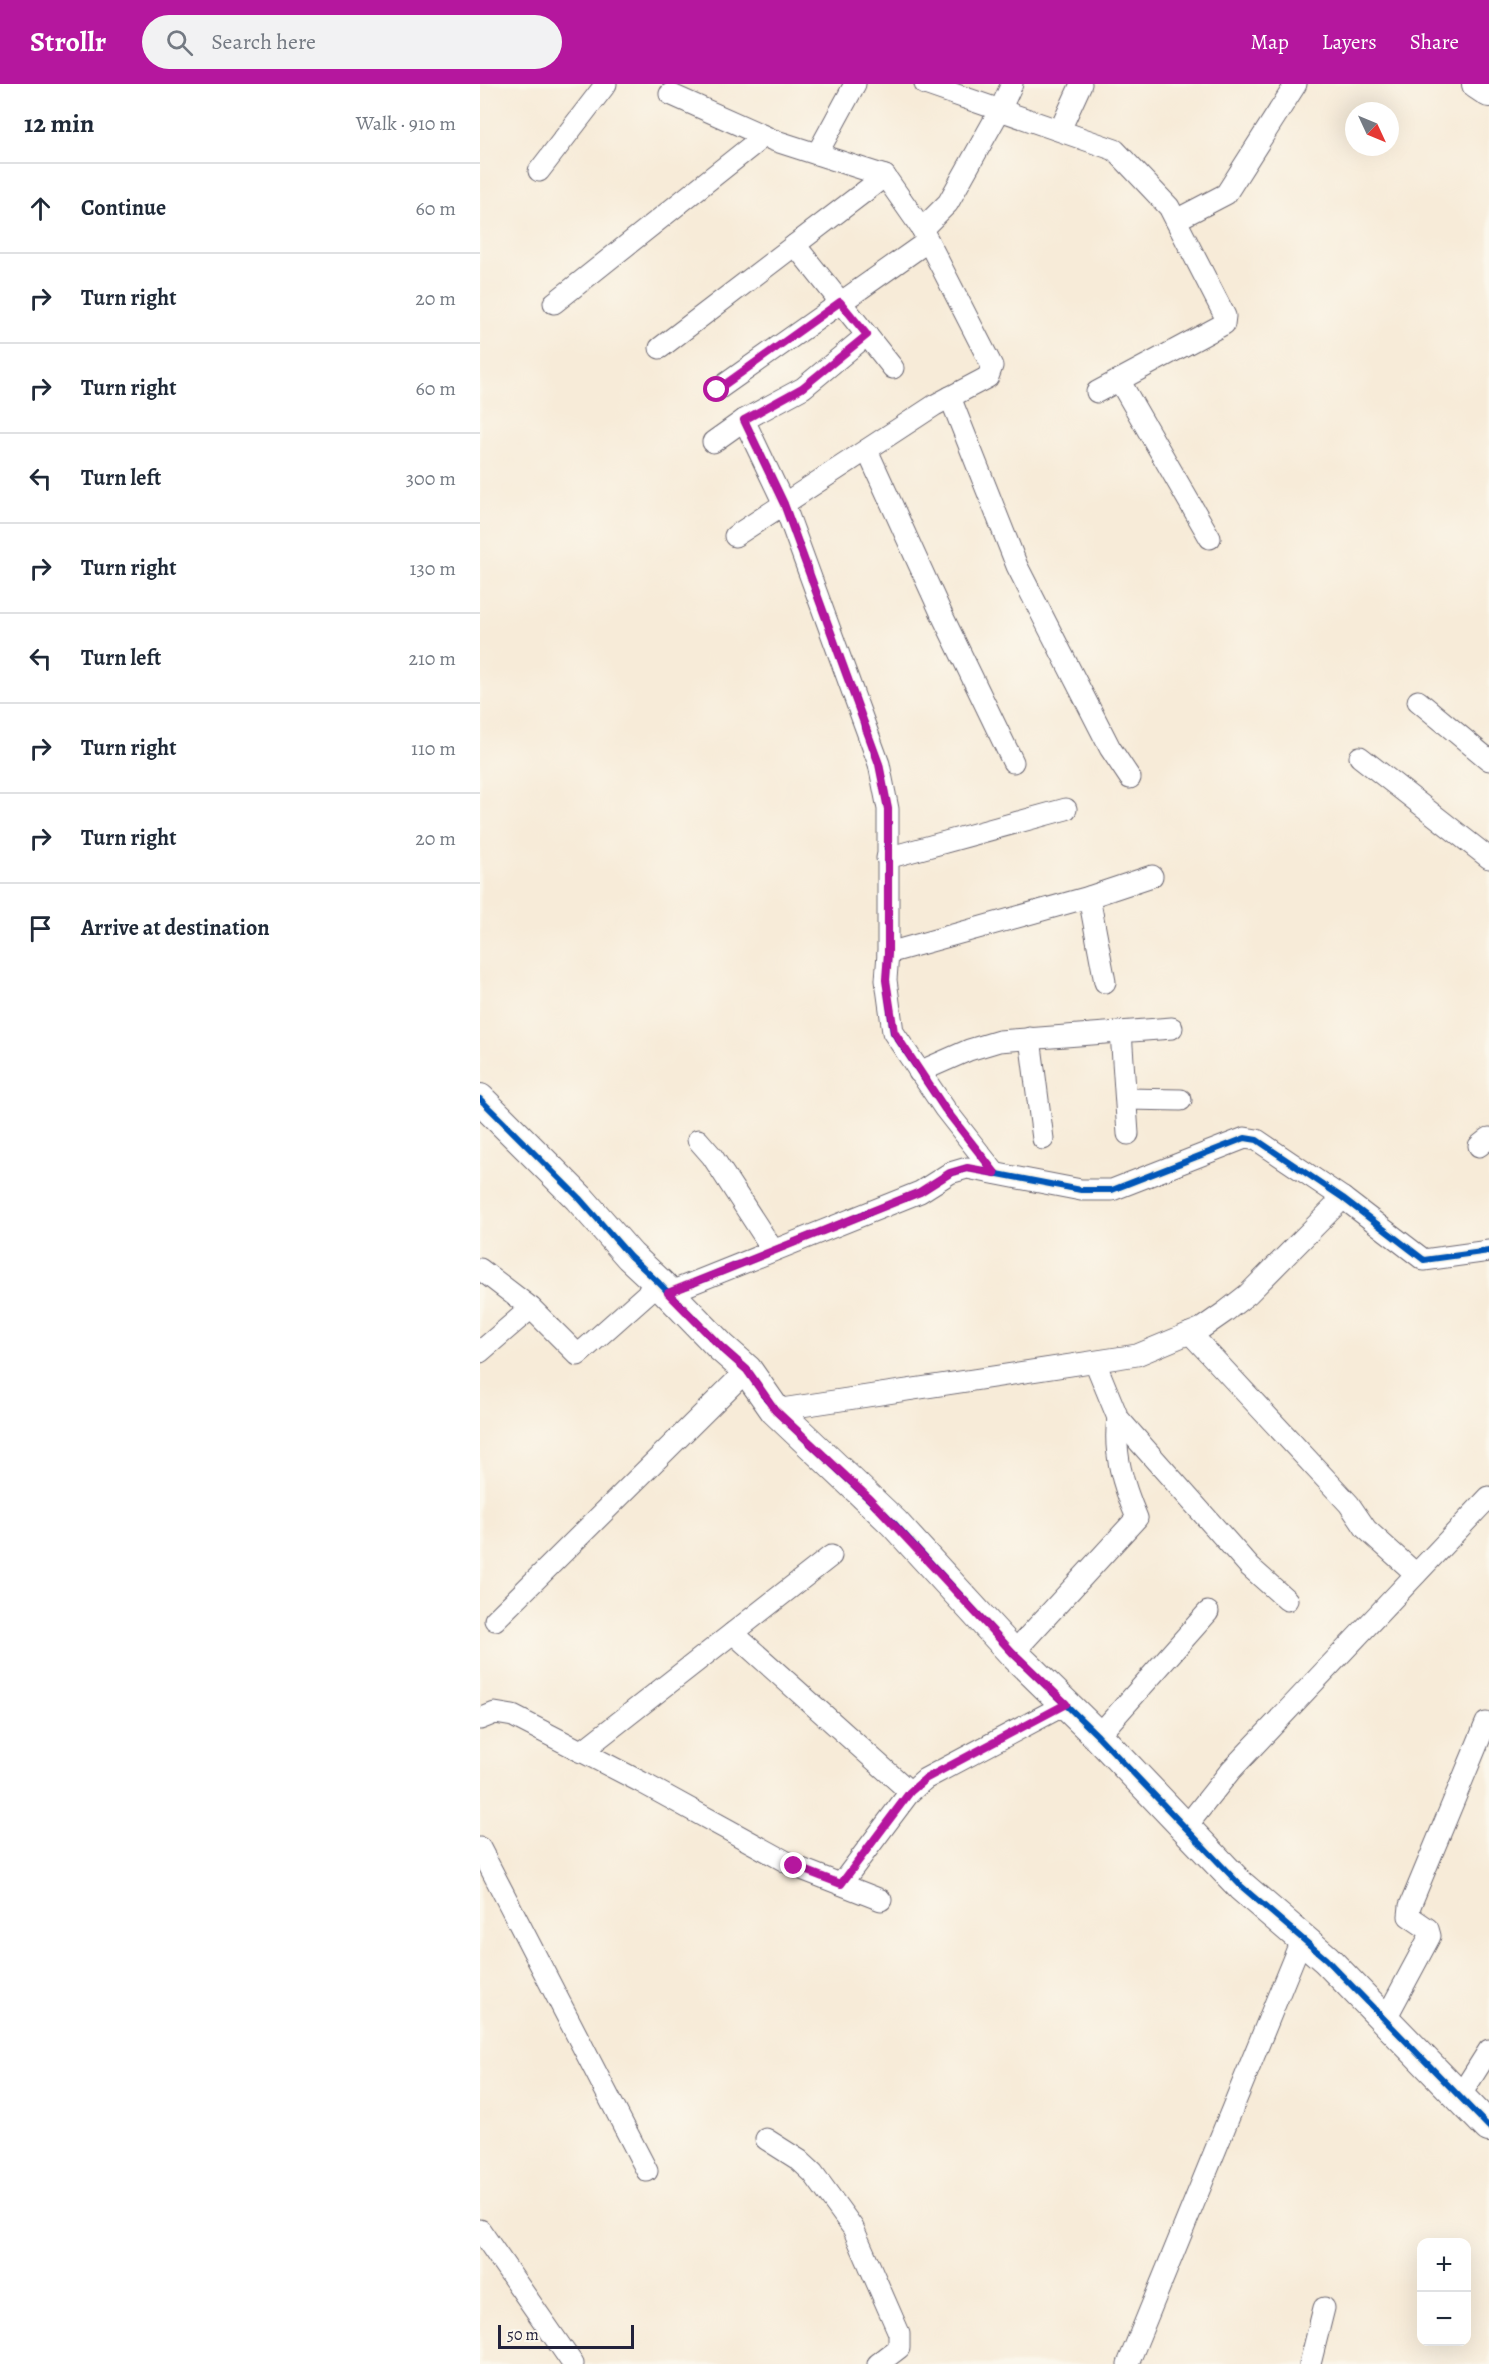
<!DOCTYPE html>
<meta charset="utf-8">
<style>
:root{--surface:#fff;--page:#f2f2f3;--text:#1f2937;--muted:#747a83;--line:#e0e1e3;--accent:#b5179e}
body{margin:0;font-family:Alegreya,serif;background:var(--page);color:var(--text)}
.controls{position:absolute;right:18px;bottom:18px;display:grid;overflow:hidden;border-radius:12px;box-shadow:0 6px 24px #0002}
.controls button{width:54px;height:54px;display:grid;place-items:center;padding:0;border:0;border-bottom:2px solid var(--line);background:var(--surface);color:var(--text);font:30px sans-serif}
.compass{position:absolute;left:865px;top:18px;width:54px;height:54px;border-radius:50%;background:var(--surface);box-shadow:0 6px 24px #0002;rotate:134deg}
.scale{position:absolute;left:18px;bottom:15px;width:136px;box-sizing:border-box;padding-left:6px;border:3px solid #22223b;border-top:0;font-size:16px;line-height:21px;white-space:nowrap;color:#22223b;-webkit-text-stroke:4px #fbf7ec;paint-order:stroke}
.stop{position:absolute;width:18px;height:18px;margin:-14px;border:4px solid #b5179e;border-radius:50%;background:#fff}
.stop.end{background:#b5179e;border-color:#fff;box-shadow:0 2px 6px #0008}
.list{margin:0;padding:0;list-style:none}
h2{display:flex;justify-content:space-between;align-items:center;height:78px;margin:0;padding:0 24px;font-size:26px}
h2 small{font-size:20px;font-weight:400;color:var(--muted)}
.list li{display:grid;grid-template-columns:39px 1fr auto;gap:18px;align-items:center;box-sizing:border-box;height:90px;padding:0 24px;border-top:2px solid var(--line)}
.list b{display:block;font-size:22px;white-space:nowrap}
.list em{font-size:20px;font-style:normal;color:var(--muted)}
.icon{flex:none;width:33px;height:33px;fill:none;stroke:currentColor;stroke-width:2;stroke-linecap:round;stroke-linejoin:round}
.map{position:relative;flex:none;width:1009px;height:2280px;overflow:hidden}
header{display:flex;align-items:center;gap:36px;box-sizing:border-box;height:84px;padding:0 30px;background:var(--accent);color:#fff}
header strong{font-size:28px}
nav{display:flex;gap:33px;margin-inline-start:auto;font-size:21px}
.search{width:420px;height:54px;background:var(--page);display:flex;align-items:center;gap:15px;box-sizing:border-box;padding:0 21px;border-radius:33px;color:var(--muted);font-size:22px}
main{display:flex}
aside{flex:1;background:var(--surface)}
.map>svg:first-child{display:block}
.lines{fill:none;stroke-linecap:round;stroke-linejoin:round}
.street-casing{stroke:#6d6872;stroke-width:23}
.secondary-casing{stroke:#6d6872;stroke-width:32}
.street{stroke:#fff;stroke-width:21}
.secondary{stroke:#fff;stroke-width:30}
.cycleway-casing{stroke:#fbf7ec;stroke-width:10}
.cycleway{stroke:#0057b8;stroke-width:6}
.route{stroke:#b5179e;stroke-width:8}
</style>
<header>
<strong>Strollr</strong>
<div class="search"><svg class="icon" aria-label="search" viewBox="0 0 24 24"><circle cx="10" cy="10" r="6"/><path d="M15 15l6 6"/></svg>Search here</div>
<nav><a>Map</a><a>Layers</a><a>Share</a></nav>
</header>
<main>
<aside>
<h2>12 min<small>Walk · 910 m</small></h2>
<ul class="list">
<li><svg class="icon" aria-label="ahead" viewBox="0 0 24 24"><path d="M12 20V5M6 11l6-6 6 6"/></svg><div><b>Continue</b></div><em>60 m</em></li>
<li><svg class="icon" aria-label="right" viewBox="0 0 24 24"><path d="M7 20v-9h11M14 6l5 5-5 5"/></svg><div><b>Turn right</b></div><em>20 m</em></li>
<li><svg class="icon" aria-label="right" viewBox="0 0 24 24"><path d="M7 20v-9h11M14 6l5 5-5 5"/></svg><div><b>Turn right</b></div><em>60 m</em></li>
<li><svg class="icon" aria-label="left" viewBox="0 0 24 24"><path d="M17 20v-9H6M10 6l-5 5 5 5"/></svg><div><b>Turn left</b></div><em>300 m</em></li>
<li><svg class="icon" aria-label="right" viewBox="0 0 24 24"><path d="M7 20v-9h11M14 6l5 5-5 5"/></svg><div><b>Turn right</b></div><em>130 m</em></li>
<li><svg class="icon" aria-label="left" viewBox="0 0 24 24"><path d="M17 20v-9H6M10 6l-5 5 5 5"/></svg><div><b>Turn left</b></div><em>210 m</em></li>
<li><svg class="icon" aria-label="right" viewBox="0 0 24 24"><path d="M7 20v-9h11M14 6l5 5-5 5"/></svg><div><b>Turn right</b></div><em>110 m</em></li>
<li><svg class="icon" aria-label="right" viewBox="0 0 24 24"><path d="M7 20v-9h11M14 6l5 5-5 5"/></svg><div><b>Turn right</b></div><em>20 m</em></li>
<li><svg class="icon" aria-label="arrive" viewBox="0 0 24 24"><path d="M6 21V4h12l-3 4 3 4H6"/></svg><div><b>Arrive at destination</b></div></li>
</ul>
</aside>
<div class="map">
<svg width="1009" height="2280" viewBox="0 0 1009 2280">
<rect width="100%" height="100%" fill="#fbf7ec"/>
<filter id="ink" filterUnits="userSpaceOnUse"><feTurbulence type="fractalNoise" baseFrequency=".0167" numOctaves="2"/><feDisplacementMap in="SourceGraphic" scale="12" xChannelSelector="R" yChannelSelector="G"/><feConvolveMatrix kernelMatrix="1 2 1 2 8 2 1 2 1" color-interpolation-filters="sRGB"/></filter>
<filter id="wash" filterUnits="userSpaceOnUse"><feTurbulence type="fractalNoise" baseFrequency=".008" numOctaves="4" result="noise"/><feDisplacementMap in="SourceGraphic" scale="24" xChannelSelector="R" yChannelSelector="G"/><feGaussianBlur stdDeviation="1.35" result="paint"/><feColorMatrix in="noise" values="0 0 0 0 0 0 0 0 0 0 0 0 0 0 0 0 0 1.4 0 .05"/><feComposite in="paint" operator="in"/></filter>
<g filter="url(#wash)">
<rect width="100%" height="100%" fill="#f7ebd8"/>
</g>
<g filter="url(#ink)">
<g class="lines">
<defs>
<g id="street">
<polyline points="445,0 635,66 689,123 745,232 744,240 617,308"/>
<polyline points="190,10 293,56 405,92 442,145 512,282 508,293 455,321 255,452"/>
<polyline points="580,46 601,0"/>
<polyline points="337,70 375,0"/>
<polyline points="59,87 126,0"/>
<polyline points="696,136 746,110 816,0"/>
<polyline points="442,145 468,119 520,26 532,0"/>
<polyline points="315,161 413,284"/>
<polyline points="74,219 284,52"/>
<polyline points="180,264 405,92"/>
<polyline points="639,296 730,454"/>
<polyline points="237,306 448,157"/>
<polyline points="470,313 537,482 630,664 650,694"/>
<polyline points="264,336 304,420 399,680 408,725 408,869 406,896 413,948 465,1025 515,1089"/>
<polyline points="233,358 264,336 323,304 387,251"/>
<polyline points="387,366 462,531 533,678"/>
<polyline points="938,617 1009,676"/>
<polyline points="880,673 1009,774"/>
<polyline points="407,774 586,725"/>
<polyline points="609,813 625,898"/>
<polyline points="408,869 609,813 672,792"/>
<polyline points="641,948 648,1050"/>
<polyline points="550,954 563,1055"/>
<polyline points="439,988 489,966 519,957 692,944"/>
<polyline points="646,1015 701,1016"/>
<polyline points="218,1056 232,1072 293,1166"/>
<polyline points="999,1062 1009,1054"/>
<polyline points="0,1185 51,1224 98,1271 179,1199"/>
<polyline points="188,1209 440,1108 470,1089 487,1084 601,1106 632,1106 765,1054 777,1056 863,1114 944,1176 1009,1167"/>
<polyline points="710,1249 869,1420 886,1445 936,1490"/>
<polyline points="0,1268 51,1224"/>
<polyline points="615,1278 638,1334 770,1483 807,1516"/>
<polyline points="295,1326 657,1271 722,1244 745,1228 768,1210 863,1114"/>
<polyline points="15,1536 267,1286"/>
<polyline points="253,1549 430,1708"/>
<path d="M533,1569L657,1434C643,1401 633,1369 638,1334"/>
<polyline points="0,1635 15,1629 33,1632 161,1698 314,1782 401,1816"/>
<polyline points="618,1652 728,1528"/>
<polyline points="101,1668 351,1472"/>
<polyline points="705,1744 751,1686 1009,1413"/>
<polyline points="0,1764 167,2087"/>
<polyline points="361,1800 430,1708 445,1695 586,1620"/>
<polyline points="905,1936 950,1852 948,1845 929,1832 930,1822 1006,1639"/>
<polyline points="980,2012 1009,1966"/>
<polyline points="286,2055 319,2076 333,2089 373,2144 419,2249 419,2264 398,2280"/>
<polyline points="0,2146 93,2280"/>
<polyline points="648,2280 822,1854"/>
<polyline points="830,2280 844,2224"/>
</g>
<g id="secondary">
<polyline points="997,0 1009,8"/>
<polyline points="0,1015 99,1114 150,1172 179,1199 241,1263 267,1286 295,1326 414,1439 533,1569 618,1652 761,1802 846,1875 1009,2043"/>
</g>
</defs>
<use href="#street" class="street-casing"/>
<use href="#secondary" class="secondary-casing"/>
<use href="#street" class="street"/>
<use href="#secondary" class="secondary"/>
<defs>
<g id="cycleway">
<polyline points="264,336 304,420 399,680 408,725 408,869 406,896 413,948 465,1025 515,1089"/>
<polyline points="0,1015 99,1114 150,1172 179,1199 241,1263 267,1286 295,1326 414,1439 533,1569 618,1652 761,1802 846,1875 1009,2043"/>
<polyline points="188,1209 440,1108 470,1089 487,1084 601,1106 632,1106 765,1054 777,1056 863,1114 944,1176 1009,1167"/>
</g>
</defs>
<use href="#cycleway" class="cycleway-casing"/>
<use href="#cycleway" class="cycleway"/>
</g>
</g>
<g class="lines" filter="url(#ink)">
<polyline class="route" points="237,306 360,218 387,251 322,304 264,336 304,420 399,680 408,725 408,869 406,896 414,948 465,1025 515,1089 487,1084 470,1089 440,1108 188,1209 241,1263 267,1286 295,1326 390,1415 533,1569 586,1620 445,1695 430,1708 361,1800 314,1782"/>
</g>
</svg>
<div class="controls">
<button>+</button>
<button>−</button>
</div>
<svg class="compass" viewBox="-18 -18 36 36"><path d="M0-13l5 13h-10z" fill="#e53935"/><path d="M0 13l5-13h-10z" fill="#747a83"/></svg>
<div class="scale">50 m</div>
<div class="stop" style="left:237px;top:306px"></div>
<div class="stop end" style="left:314px;top:1782px"></div>
</div>
</main>
